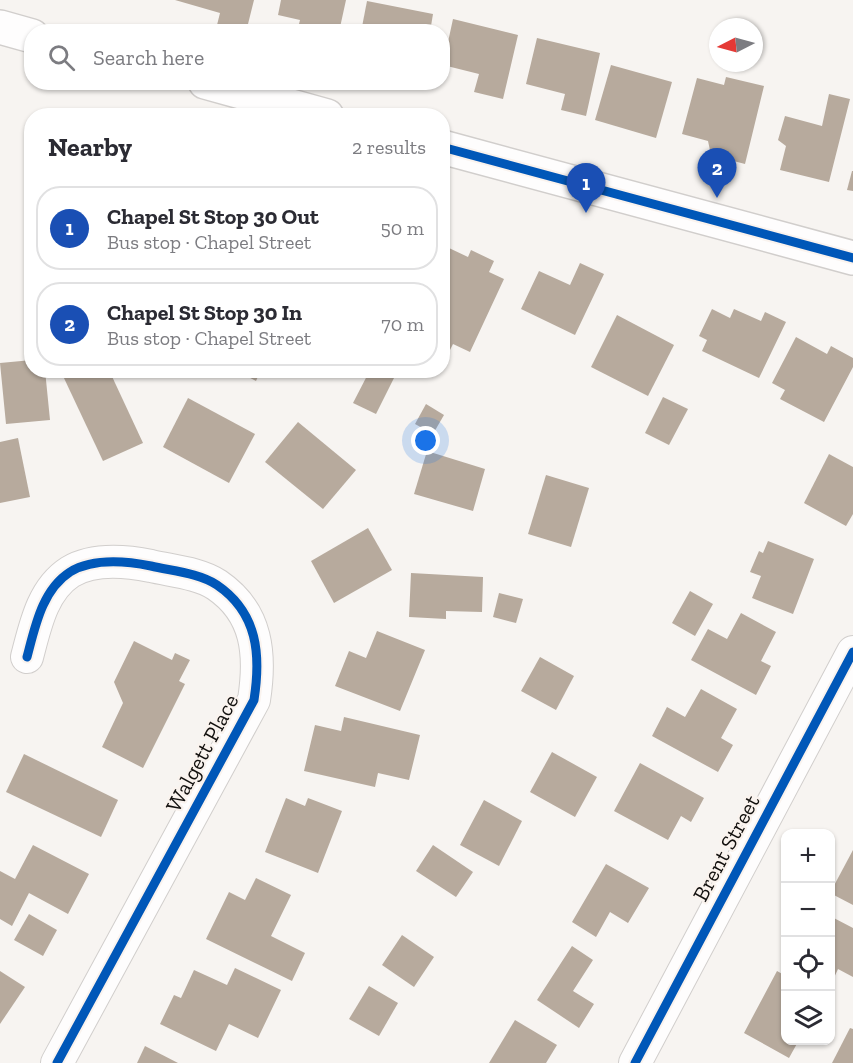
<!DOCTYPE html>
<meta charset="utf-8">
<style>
:root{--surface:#fff;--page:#f7f7f7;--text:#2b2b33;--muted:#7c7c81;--line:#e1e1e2;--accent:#db2777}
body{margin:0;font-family:"Zilla Slab",serif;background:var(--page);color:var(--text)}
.controls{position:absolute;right:18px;bottom:18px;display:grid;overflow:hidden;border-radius:12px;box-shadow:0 2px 4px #0004}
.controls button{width:54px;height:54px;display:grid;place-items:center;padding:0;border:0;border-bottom:2px solid var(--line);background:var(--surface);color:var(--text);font:30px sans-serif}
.compass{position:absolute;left:709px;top:18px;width:54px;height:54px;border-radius:50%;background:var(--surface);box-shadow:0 2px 4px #0004;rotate:264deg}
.you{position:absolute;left:426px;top:441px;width:21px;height:21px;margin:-15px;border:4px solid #fff;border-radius:50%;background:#1a73e8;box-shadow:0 0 0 9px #1a73e833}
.badge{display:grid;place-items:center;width:39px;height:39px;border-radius:50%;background:var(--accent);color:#fff;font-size:20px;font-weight:700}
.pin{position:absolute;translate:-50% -50px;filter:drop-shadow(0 2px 3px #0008)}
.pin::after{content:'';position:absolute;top:32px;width:21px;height:18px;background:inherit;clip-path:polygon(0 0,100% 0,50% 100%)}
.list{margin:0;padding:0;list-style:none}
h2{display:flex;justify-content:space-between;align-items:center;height:78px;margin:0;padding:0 24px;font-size:26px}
h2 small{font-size:20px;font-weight:400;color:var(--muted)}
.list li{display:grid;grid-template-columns:39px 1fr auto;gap:18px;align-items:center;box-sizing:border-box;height:84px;margin:0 12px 12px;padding:0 12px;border:2px solid var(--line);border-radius:24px}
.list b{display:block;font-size:22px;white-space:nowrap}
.list p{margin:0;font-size:20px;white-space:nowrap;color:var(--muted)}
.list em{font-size:20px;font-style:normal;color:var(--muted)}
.icon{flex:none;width:33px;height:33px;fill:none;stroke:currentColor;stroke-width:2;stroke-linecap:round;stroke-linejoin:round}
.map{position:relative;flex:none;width:853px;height:1063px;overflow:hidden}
.search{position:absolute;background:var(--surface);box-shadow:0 2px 4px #0004;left:24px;top:24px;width:426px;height:66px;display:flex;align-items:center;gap:15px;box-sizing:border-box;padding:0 21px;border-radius:24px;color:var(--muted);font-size:22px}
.panel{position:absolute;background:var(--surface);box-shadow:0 2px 4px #0004;left:24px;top:108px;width:426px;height:270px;border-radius:24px}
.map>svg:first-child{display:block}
.building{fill:#b7aa9d}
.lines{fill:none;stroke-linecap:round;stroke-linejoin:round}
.street-casing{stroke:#d1cecc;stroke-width:34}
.secondary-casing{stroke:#d1cecc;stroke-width:36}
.street{stroke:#fefdfd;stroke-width:32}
.secondary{stroke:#fefdfd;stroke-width:33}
.cycleway-casing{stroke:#faf3ee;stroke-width:13}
.cycleway{stroke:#0057b8;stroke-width:9}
.labels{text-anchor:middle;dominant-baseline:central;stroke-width:4.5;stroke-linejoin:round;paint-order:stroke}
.street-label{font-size:22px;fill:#12100e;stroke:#faf3ee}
</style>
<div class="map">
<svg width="853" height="1063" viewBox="0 0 853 1063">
<rect width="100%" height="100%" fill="#f7f4f1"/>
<g class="building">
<polygon points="175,0 254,0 246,32 217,25 220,13"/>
<polygon points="281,0 346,0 339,32 297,32 300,20 278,15"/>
<polygon points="367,1 433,14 430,32 361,32"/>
<polygon points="453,19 518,35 503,99 474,92 479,74 443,65"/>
<polygon points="537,38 600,53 586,116 561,110 565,94 526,84"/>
<polygon points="611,65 672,82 656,138 595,120"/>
<polygon points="726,77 764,86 745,164 711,155 708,141 682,134 697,78 724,85"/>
<polygon points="829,94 850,99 829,182 780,170 786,146 778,140 785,116 822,126"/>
<polygon points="852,171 853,171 853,191 847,190"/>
<polygon points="449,248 468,257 471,250 494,261 489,272 504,279 470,352 453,344 442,366 442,262"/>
<polygon points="580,263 604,274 575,335 521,309 539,271 570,285"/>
<polygon points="712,309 730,318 734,309 761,321 765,312 786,322 759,378 702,351 707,340 699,336"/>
<polygon points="617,315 674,345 648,396 591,367"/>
<polygon points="796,337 827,354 831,346 853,358 853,367 824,422 780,399 785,390 772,383"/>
<polygon points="32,360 32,370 45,370 50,420 6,424 0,363"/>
<polygon points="74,370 109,370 143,443 103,461 63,376"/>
<polygon points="235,370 261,370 256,381"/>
<polygon points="370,370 393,370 397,372 376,414 353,403"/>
<polygon points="663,397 688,409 669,445 645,433"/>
<polygon points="188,398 255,434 229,483 163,447"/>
<polygon points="426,404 444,415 433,434 415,424"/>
<polygon points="298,422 356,470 323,509 265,462"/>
<polygon points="18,438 30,497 0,503 0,442"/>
<polygon points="427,451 485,469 473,511 414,494"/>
<polygon points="829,454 853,467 853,514 846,526 804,503"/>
<polygon points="546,475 589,488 571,547 528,534"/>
<polygon points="368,528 392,570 334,603 311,561"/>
<polygon points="768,541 814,559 793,614 752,598 761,576 750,572 759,551 763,553"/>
<polygon points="411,573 483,577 482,612 446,611 446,619 409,617"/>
<polygon points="690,591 713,604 695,636 672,623"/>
<polygon points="499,593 523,599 516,623 493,617"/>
<polygon points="741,613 776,632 761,661 771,666 756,695 691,660 708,629 727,639"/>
<polygon points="377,631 425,650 400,711 335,686 349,651 366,658"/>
<polygon points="134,641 172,660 175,653 190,660 179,681 185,684 143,768 102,747 123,703 114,682"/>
<polygon points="540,657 574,676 556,710 521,691"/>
<polygon points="701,689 737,709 721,738 733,745 718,772 652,736 667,707 685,717"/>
<polygon points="344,717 420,735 409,780 378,773 375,787 304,771 315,725 341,731"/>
<polygon points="552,752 597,777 575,817 530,792"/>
<polygon points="24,754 118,800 101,837 6,792"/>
<polygon points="640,763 704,798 691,822 681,816 668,840 614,811"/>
<polygon points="286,798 305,806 308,798 342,811 318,873 265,852"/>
<polygon points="484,800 522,821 499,866 460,845"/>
<polygon points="33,845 89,874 68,914 29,893 12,926 0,919 0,871 15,879"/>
<polygon points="433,845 473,872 456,897 416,871"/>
<polygon points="853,850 853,905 830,893"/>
<polygon points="606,864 649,888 628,923 610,912 596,937 572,922"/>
<polygon points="256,878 291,895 271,936 305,953 292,981 206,939 229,892 245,900"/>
<polygon points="29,914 57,930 43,956 14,940"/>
<polygon points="830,916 853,928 853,977 838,969 833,980 830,979"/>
<polygon points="402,935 434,957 414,987 382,965"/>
<polygon points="572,946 593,960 573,991 594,1004 579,1028 537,1000"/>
<polygon points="235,968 281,990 258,1038 229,1024 216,1051 160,1024 174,995 181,998 194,970 227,985"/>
<polygon points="0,971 25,987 0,1024"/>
<polygon points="777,971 786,976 786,1040 799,1040 789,1058 744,1033"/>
<polygon points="369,986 398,1003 379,1036 349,1019"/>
<polygon points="515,1020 557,1045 546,1063 489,1063"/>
<polygon points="850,1028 853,1029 853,1063 832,1063"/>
<polygon points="145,1046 178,1063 137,1063"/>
</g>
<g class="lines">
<defs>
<g id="street">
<path d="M27,657C35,627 42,590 70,572C93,558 126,561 151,566C172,571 199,573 217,585C258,613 261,655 254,700L57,1063"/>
<polyline points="635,1063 853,652"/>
</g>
<g id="secondary">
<polyline points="0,27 32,36"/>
<polyline points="205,82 327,116"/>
<polyline points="442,147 853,258"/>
</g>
</defs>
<use href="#street" class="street-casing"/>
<use href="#secondary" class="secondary-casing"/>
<use href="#street" class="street"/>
<use href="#secondary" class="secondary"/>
<defs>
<g id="cycleway">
<polyline points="442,147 853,258"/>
<path d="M27,657C35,627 42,590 70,572C93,558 126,561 151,566C172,571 199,573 217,585C258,613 261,655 254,700L57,1063"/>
<polyline points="635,1063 853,652"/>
</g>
</defs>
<use href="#cycleway" class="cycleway-casing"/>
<use href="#cycleway" class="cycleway"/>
</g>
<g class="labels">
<g class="street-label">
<text transform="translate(202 753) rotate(-62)">Walgett Place</text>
<text transform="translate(726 848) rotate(-62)">Brent Street</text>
</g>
</g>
</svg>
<div class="controls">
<button>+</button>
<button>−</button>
<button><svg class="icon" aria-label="locate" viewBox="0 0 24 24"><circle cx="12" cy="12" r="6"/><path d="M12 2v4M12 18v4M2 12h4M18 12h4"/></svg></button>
<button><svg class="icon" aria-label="layers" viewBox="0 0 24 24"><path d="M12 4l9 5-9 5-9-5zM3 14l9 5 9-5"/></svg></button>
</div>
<svg class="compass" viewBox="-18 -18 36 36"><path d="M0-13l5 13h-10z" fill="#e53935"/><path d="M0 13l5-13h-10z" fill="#7c7c81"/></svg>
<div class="you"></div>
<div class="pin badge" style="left:586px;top:213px;background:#1a4fb4">1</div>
<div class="pin badge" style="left:717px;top:198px;background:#1a4fb4">2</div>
<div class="search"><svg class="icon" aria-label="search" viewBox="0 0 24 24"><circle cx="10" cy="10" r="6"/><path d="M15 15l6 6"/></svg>Search here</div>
<section class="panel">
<h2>Nearby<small>2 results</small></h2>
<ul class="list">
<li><span class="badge" style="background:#1a4fb4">1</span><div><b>Chapel St Stop 30 Out</b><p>Bus stop · Chapel Street</p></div><em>50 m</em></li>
<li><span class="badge" style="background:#1a4fb4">2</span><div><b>Chapel St Stop 30 In</b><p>Bus stop · Chapel Street</p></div><em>70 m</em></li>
</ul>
</section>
</div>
